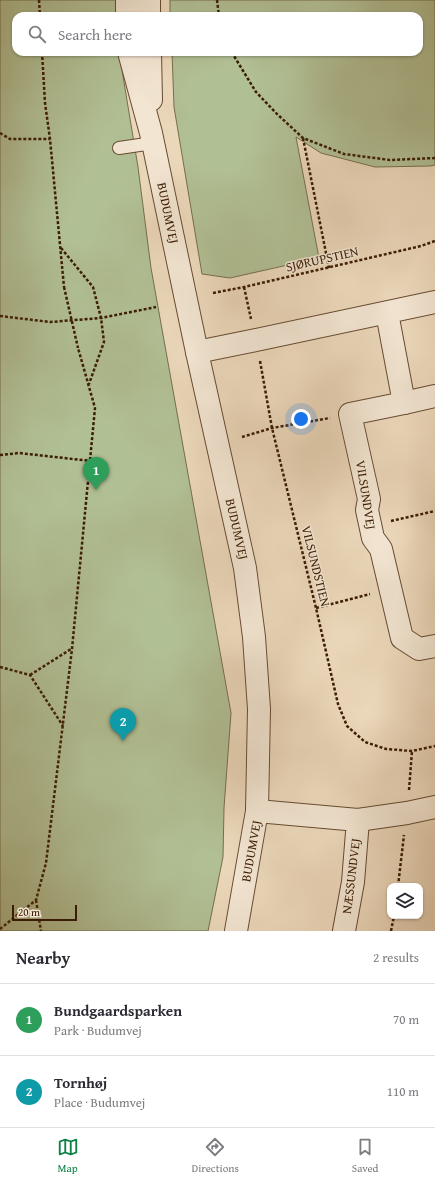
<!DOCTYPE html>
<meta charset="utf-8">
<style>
:root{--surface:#fff;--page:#f7f7f7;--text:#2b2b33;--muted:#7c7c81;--line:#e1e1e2;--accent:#0b8043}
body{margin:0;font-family:"Gentium Book Plus",serif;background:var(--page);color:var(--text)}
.controls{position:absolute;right:12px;bottom:12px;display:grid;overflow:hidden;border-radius:8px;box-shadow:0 1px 3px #0004}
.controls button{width:36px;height:36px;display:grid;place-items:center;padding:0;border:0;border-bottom:1px solid var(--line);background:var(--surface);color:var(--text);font:20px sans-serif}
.scale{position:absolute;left:12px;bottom:10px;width:65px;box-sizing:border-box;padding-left:4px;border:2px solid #3b1c04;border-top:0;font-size:11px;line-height:14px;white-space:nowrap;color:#3b1c04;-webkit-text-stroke:3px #f2e5d2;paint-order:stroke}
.you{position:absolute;left:301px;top:419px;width:14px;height:14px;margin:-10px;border:3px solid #fff;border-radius:50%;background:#1a73e8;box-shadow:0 0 0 6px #1a73e833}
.badge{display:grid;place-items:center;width:26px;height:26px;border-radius:50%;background:var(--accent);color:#fff;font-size:13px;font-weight:700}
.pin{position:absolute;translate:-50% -33px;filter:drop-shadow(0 1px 2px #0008)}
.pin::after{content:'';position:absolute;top:21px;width:14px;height:12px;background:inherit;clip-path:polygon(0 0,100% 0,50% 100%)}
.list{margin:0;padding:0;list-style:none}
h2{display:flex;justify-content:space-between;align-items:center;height:52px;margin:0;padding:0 16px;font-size:17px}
h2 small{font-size:13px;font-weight:400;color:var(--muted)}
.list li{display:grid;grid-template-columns:26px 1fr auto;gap:12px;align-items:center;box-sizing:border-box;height:72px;padding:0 16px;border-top:1px solid var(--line)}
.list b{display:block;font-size:15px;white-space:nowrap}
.list p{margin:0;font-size:13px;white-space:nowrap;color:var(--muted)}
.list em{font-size:13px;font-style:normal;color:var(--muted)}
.icon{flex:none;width:22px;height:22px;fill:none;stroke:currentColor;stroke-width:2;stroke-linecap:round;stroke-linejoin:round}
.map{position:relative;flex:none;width:435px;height:931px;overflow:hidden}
.search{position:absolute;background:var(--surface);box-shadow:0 1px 3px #0004;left:12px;right:12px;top:12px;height:44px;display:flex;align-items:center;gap:10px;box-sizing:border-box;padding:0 14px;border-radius:12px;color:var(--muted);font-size:15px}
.sheet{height:196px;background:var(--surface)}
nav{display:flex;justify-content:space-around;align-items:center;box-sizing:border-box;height:56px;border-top:1px solid var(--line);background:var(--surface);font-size:11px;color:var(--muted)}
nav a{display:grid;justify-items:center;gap:2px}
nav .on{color:var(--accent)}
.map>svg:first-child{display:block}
.green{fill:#b1bf94;stroke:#766e4c}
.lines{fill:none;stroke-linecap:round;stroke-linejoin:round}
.service-casing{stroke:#674b32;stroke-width:14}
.minor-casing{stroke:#674b32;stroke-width:24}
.tertiary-casing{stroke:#674b32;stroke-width:24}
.path{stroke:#3b1c04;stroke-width:2.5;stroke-dasharray:3 2;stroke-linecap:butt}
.service{stroke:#f2e5d2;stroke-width:12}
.minor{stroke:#f2e5d2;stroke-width:22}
.tertiary{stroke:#f2e5d2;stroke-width:22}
.path-bridge{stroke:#3b1c04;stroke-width:2.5;stroke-dasharray:3 2;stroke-linecap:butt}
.labels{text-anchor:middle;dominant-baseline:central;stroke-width:3;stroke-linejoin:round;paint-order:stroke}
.street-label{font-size:13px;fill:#3b1c04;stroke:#f2e5d2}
</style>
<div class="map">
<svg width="435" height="931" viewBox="0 0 435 931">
<rect width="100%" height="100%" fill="#ebd7ba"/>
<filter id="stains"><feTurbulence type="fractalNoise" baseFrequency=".005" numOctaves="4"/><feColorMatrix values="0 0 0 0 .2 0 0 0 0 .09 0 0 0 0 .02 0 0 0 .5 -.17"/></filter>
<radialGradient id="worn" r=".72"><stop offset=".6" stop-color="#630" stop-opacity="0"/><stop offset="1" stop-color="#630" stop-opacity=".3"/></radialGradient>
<g class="green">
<polygon points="0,0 116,0 117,16 16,16 16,52 119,52 138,167 151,268 231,713 224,808 223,857 208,931 0,931"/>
<polygon points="170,0 435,0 435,165 430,166 375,167 321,153 296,137 319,258 230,278 202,274 174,107 172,52 419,52 419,16 170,16"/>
</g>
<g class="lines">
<defs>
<polyline id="service" points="119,148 153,143"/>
<g id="minor">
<polyline points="387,313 404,403 350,414 369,499 367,510 373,538 381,549 402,638 419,649 435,646"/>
<polyline points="197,352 256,340 435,302"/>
<polyline points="404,403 435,396"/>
<polyline points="257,811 358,820 353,882 344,931"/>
<polyline points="358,820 407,813 435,807"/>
</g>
<g id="tertiary">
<polyline points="127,0 127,16"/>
<polyline points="149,0 149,16"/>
<polyline points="129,52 151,133 197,352 245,568 254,637 259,709 257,811 236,931"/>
<polyline points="150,52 151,100"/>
</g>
</defs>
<use href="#service" class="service-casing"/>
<use href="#minor" class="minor-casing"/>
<use href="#tertiary" class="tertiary-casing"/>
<g class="path">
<polyline points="39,0 40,16"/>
<polyline points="217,0 219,16"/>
<polyline points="42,52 45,103 50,139 64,287"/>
<polyline points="232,52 234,56 256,92 277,114 303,138 344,154 390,160 435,158"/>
<polyline points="0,133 10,139 50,139"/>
<polyline points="303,138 329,268"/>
<polyline points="61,248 93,287 101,318 104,342 89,384"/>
<polyline points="244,287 251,319"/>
<polyline points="213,293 244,287 421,246 435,241"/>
<polyline points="0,316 50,322 101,318 156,307"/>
<polyline points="260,361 272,428 316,608 338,704 347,726 365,742 386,749 412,751 435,746"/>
<polyline points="242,437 272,428 330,418"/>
<polyline points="0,455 19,453 91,461"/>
<polyline points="391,521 435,511"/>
<polyline points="316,608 370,594"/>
<polyline points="0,667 30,675 63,726"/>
<polyline points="30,675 71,649"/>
<polyline points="409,790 412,751"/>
<polyline points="398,886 404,835"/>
<polyline points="36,900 41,931"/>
<polyline points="0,929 36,900 46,863 72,649 95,408 78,348"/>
<polyline points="391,931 394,916"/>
</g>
<use href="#service" class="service"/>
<use href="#minor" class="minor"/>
<use href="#tertiary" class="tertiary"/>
<polyline class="path-bridge" points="64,287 78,348"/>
</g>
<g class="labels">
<g class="street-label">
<text transform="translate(168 213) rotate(78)">BUDUMVEJ</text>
<text transform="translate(322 259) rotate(-13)">SJØRUPSTIEN</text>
<text transform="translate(366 495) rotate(81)">VILSUNDVEJ</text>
<text transform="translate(237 529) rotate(77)">BUDUMVEJ</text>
<text transform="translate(316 566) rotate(76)">VILSUNDSTIEN</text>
<text transform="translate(251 851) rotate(-80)">BUDUMVEJ</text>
<text transform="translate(351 876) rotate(-83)">NÆSSUNDVEJ</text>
</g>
</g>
<rect width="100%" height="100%" filter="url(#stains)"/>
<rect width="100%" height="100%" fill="url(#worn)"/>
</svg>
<div class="controls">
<button><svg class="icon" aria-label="layers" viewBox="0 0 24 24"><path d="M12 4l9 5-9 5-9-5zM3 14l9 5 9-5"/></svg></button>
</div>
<div class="scale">20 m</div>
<div class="you"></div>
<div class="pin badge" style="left:96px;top:490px;background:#2e9e5b">1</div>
<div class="pin badge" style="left:123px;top:741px;background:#0f9aa8">2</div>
<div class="search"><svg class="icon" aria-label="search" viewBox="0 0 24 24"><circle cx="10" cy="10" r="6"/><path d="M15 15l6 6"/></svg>Search here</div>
</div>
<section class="sheet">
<h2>Nearby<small>2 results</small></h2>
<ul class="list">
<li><span class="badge" style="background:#2e9e5b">1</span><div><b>Bundgaardsparken</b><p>Park · Budumvej</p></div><em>70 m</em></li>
<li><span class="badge" style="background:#0f9aa8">2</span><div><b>Tornhøj</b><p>Place · Budumvej</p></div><em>110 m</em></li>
</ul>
</section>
<nav>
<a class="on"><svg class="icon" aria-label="map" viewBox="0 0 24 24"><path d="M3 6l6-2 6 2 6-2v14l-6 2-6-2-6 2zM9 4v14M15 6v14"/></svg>Map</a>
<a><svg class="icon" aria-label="directions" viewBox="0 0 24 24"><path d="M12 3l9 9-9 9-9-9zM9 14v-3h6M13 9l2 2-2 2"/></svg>Directions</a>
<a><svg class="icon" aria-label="saved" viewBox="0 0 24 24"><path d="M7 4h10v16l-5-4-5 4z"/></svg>Saved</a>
</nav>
